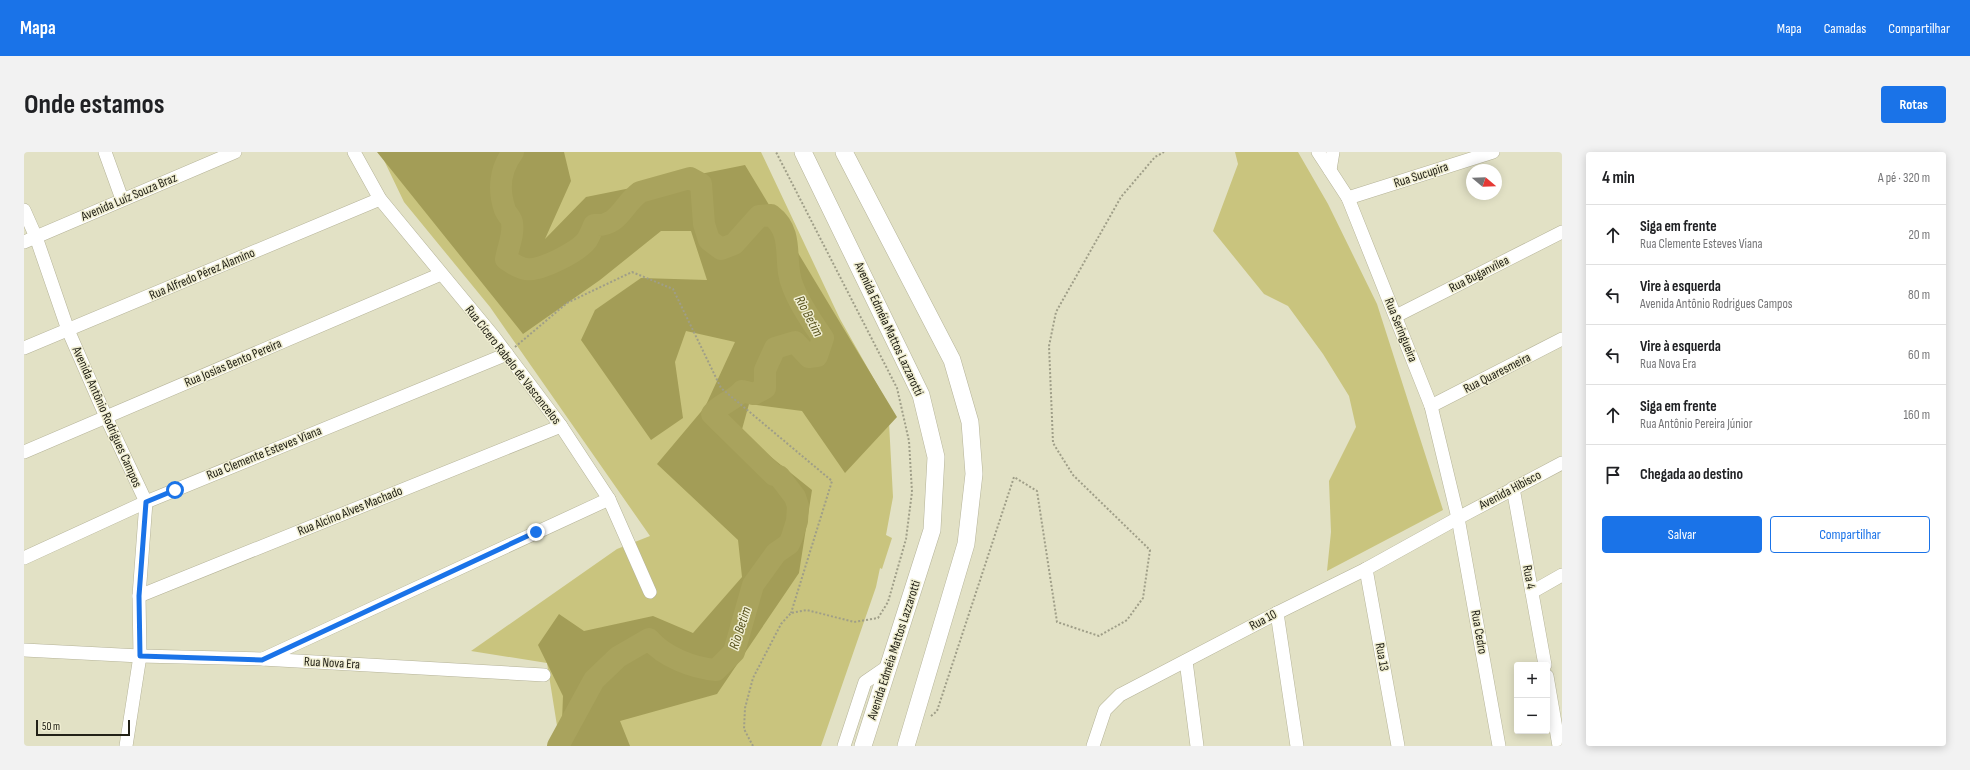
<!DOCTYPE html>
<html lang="pt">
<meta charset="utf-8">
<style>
:root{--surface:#fff;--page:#f2f2f2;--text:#202124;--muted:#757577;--line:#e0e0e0;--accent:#1a73e8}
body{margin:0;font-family:"Sofia Sans Condensed",sans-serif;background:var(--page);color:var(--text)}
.controls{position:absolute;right:12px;bottom:12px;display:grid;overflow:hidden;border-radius:4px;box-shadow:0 2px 10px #0003}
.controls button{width:36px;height:36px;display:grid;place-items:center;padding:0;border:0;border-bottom:1px solid var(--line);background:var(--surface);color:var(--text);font:20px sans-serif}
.compass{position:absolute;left:1442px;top:12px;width:36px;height:36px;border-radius:50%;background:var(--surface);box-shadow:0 2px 10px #0003;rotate:109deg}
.scale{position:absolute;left:12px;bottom:10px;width:94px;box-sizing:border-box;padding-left:4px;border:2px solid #222117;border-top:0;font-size:11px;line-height:14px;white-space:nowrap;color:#222117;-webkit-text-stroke:3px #f0eed2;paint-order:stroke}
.stop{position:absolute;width:12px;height:12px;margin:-9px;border:3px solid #1a73e8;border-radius:50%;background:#fff}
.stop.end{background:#1a73e8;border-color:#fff;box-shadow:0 1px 4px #0008}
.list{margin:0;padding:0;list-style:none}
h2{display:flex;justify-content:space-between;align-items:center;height:52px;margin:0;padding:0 16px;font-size:17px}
h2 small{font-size:13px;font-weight:400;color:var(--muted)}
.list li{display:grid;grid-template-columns:26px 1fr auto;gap:12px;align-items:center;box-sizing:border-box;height:60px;padding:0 16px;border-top:1px solid var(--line)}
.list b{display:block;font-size:15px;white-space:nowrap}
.list p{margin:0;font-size:13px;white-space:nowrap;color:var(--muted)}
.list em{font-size:13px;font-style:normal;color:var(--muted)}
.actions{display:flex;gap:8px;padding:12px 16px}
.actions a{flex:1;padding:9px 0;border:1px solid var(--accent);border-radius:4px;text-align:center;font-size:14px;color:var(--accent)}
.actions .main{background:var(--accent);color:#fff}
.icon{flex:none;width:22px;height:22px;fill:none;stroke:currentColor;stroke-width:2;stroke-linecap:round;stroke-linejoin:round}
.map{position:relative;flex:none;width:1538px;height:594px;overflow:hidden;border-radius:4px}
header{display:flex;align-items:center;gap:24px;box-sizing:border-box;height:56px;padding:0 20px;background:var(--accent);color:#fff}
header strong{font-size:19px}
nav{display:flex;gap:22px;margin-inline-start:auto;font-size:14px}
.intro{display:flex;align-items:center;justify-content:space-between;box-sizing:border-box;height:96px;padding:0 24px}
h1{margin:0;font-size:28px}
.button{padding:10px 18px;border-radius:4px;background:var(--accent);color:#fff;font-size:14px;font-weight:700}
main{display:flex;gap:24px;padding:0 24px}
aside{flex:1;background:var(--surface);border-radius:4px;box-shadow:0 2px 10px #0003}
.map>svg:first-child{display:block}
.green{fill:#c9c47e}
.forest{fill:#a39d57}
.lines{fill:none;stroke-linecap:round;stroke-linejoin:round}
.river{stroke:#a9a35d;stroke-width:22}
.minor-casing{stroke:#b5b398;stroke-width:14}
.major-casing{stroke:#b5b398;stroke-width:18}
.path{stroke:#9f9e88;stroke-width:2;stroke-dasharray:2 2;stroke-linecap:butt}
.minor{stroke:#fff;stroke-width:13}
.major{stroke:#fff;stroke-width:17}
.route{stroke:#1a73e8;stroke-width:5}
.labels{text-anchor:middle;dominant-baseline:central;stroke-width:3;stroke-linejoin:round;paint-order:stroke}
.street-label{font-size:13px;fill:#222117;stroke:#f0eed2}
.water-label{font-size:14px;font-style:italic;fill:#58531e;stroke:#f0eed2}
</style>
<header>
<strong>Mapa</strong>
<nav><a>Mapa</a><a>Camadas</a><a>Compartilhar</a></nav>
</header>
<div class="intro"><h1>Onde estamos</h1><a class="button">Rotas</a></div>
<main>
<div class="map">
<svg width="1538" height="594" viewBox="0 0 1538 594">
<rect width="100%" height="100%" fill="#e2e1c5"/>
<g class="green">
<polygon points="356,0 737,0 816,167 864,252 869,345 862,383 868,386 858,417 856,416 852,435 797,594 539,594 534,580 523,511 447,499 593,397 626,384 466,155 380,50"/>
<polygon points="1211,0 1274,0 1304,52 1353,152 1419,358 1303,419 1307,380 1305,329 1332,275 1325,244 1299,202 1264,154 1240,142 1189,79 1214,12"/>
</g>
<polygon class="forest" points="353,0 540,0 547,29 521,87 562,45 721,13 873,265 821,321 778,259 725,252 717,281 788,338 775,421 693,542 596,569 606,594 537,594 539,544 514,493 535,462 560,479 629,464 669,481 718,425 714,388 633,312 681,255 711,190 662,179 651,210 659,266 627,288 557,188 571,158 617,126 683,128 667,79 637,79 576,128 499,182"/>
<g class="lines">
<path class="river" d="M489,0C476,17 474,38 481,58C483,63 488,66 488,71C490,83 484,95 482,107C488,111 494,116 502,117C516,120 555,99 563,88C566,83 568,78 570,73C595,75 598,53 616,40L666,26L677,32L680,72L685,88L697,97L710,92L735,64L747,63C772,82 758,111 769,135C776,153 788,170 799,186L793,204L785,205L771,190L751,196L741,218V236L730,242L718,239C709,249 696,252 688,262L750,323L755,324L771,345L774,354L773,369L768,385L765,392L752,401L729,433L710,500L692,518C669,516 640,505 625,487L594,505L570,528L534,594"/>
<defs>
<g id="minor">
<polyline points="81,0 98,47"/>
<polyline points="330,0 356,47 470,185 537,274 585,347 626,440"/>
<polyline points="1294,0 1324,46 1407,254 1434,366 1475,594"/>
<polyline points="1306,18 1309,0"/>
<polyline points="1324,46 1469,0"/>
<polyline points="0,58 12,85 44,178 82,265 122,350 115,444 116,504 102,594"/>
<polyline points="0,90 211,0"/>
<polyline points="1372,164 1538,80"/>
<polyline points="0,196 356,47"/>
<polyline points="1407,254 1538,187"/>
<polyline points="0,300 417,122"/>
<polyline points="1489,336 1521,513"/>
<polyline points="0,406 122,350 483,202"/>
<polyline points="1342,417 1374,594"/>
<polyline points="1508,440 1538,423"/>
<polyline points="115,444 537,274"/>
<polyline points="1253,461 1273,594"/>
<polyline points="0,498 116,504 238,507 520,523"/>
<polyline points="239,507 585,347"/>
<polyline points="1162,509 1173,594"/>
<polyline points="1523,524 1535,594"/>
<polyline points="820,594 841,530 866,513"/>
<polyline points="1069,594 1081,558 1096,543 1253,461 1342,417 1434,366 1538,311"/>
</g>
<g id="major">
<polyline points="779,0 897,243 912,305 908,378 839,594"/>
<polyline points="820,0 928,208 946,270 950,322 942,392 882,594"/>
</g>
</defs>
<use href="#minor" class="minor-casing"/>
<use href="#major" class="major-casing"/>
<g class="path">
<polyline points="491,195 543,151 608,120 649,137 697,236 808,329 767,461"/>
<polyline points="907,564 913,559 990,325 1013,339 1033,470 1075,484 1103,468 1119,446 1126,398 1049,323 1029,291 1025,194 1032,160 1097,45 1131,5 1140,0"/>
<polyline points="729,594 720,577 721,556 729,526 757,472 767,461 783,458 830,470 854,466 864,450 882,387 888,340 885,289 873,236 752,0"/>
</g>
<use href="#minor" class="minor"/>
<use href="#major" class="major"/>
</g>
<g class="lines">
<polyline class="route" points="151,338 122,350 115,444 116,504 238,508 512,380"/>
</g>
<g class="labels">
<g class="street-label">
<text transform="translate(1397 23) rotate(-18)">Rua Sucupira</text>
<text transform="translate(105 45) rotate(-23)">Avenida Luíz Souza Braz</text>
<text transform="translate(178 122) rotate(-23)">Rua Alfredo Pérez Alamino</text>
<text transform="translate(1455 122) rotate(-27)">Rua Buganvílea</text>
<text transform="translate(865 177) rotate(65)">Avenida Edméia Mattos Lazzarotti</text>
<text transform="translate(1377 178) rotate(68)">Rua Seringueira</text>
<text transform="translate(209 211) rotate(-23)">Rua Josias Bento Pereira</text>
<text transform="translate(489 213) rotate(52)">Rua Cícero Rabelo de Vasconcelos</text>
<text transform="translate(1473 221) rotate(-27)">Rua Quaresmeira</text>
<text transform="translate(83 265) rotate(66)">Avenida Antônio Rodrigues Campos</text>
<text transform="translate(240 301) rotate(-22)">Rua Clemente Esteves Viana</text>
<text transform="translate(1486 338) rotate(-28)">Avenida Hibisco</text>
<text transform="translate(326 359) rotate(-22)">Rua Alcino Alves Machado</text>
<text transform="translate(1505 425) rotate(80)">Rua 4</text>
<text transform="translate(1239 468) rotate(-28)">Rua 10</text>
<text transform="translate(1455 480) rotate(80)">Rua Cedro</text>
<text transform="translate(870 498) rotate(-72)">Avenida Edméia Mattos Lazzarotti</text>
<text transform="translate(1358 505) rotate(80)">Rua 13</text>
<text transform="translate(308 511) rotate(3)">Rua Nova Era</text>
</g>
<g class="water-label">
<text transform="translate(785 164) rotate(62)">Rio Betim</text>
<text transform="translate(716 476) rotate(-72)">Rio Betim</text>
</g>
</g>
</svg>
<div class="controls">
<button>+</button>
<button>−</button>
</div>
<svg class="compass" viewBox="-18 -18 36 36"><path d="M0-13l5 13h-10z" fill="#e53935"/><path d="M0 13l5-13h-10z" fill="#757577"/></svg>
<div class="scale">50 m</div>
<div class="stop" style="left:151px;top:338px"></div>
<div class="stop end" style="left:512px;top:380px"></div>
</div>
<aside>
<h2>4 min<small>A pé · 320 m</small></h2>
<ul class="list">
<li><svg class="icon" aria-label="ahead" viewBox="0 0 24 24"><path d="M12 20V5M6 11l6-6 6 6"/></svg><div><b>Siga em frente</b><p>Rua Clemente Esteves Viana</p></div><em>20 m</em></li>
<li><svg class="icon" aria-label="left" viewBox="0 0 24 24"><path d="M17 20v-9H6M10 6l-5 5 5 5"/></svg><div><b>Vire à esquerda</b><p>Avenida Antônio Rodrigues Campos</p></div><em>80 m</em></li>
<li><svg class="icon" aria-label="left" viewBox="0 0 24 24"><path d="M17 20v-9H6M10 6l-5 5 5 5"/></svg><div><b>Vire à esquerda</b><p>Rua Nova Era</p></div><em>60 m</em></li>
<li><svg class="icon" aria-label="ahead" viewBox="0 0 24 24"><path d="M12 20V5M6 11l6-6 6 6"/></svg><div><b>Siga em frente</b><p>Rua Antônio Pereira Júnior</p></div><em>160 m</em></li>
<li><svg class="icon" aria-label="arrive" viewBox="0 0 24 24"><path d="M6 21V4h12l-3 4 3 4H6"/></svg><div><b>Chegada ao destino</b></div></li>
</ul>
<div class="actions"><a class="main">Salvar</a><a>Compartilhar</a></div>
</aside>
</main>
